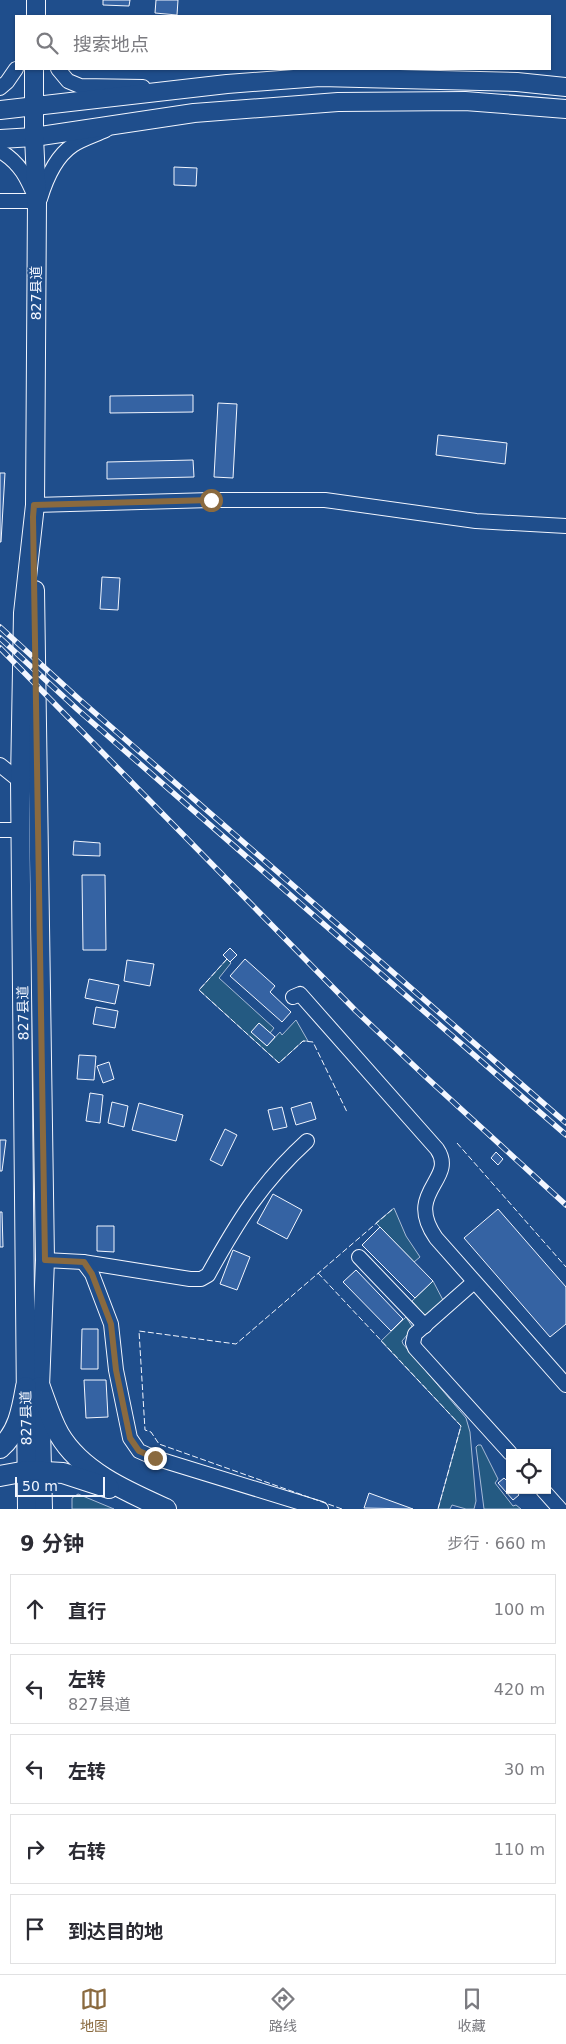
<!DOCTYPE html>
<html lang="zh">
<meta charset="utf-8">
<style>
:root{--surface:#fff;--page:#f2f2f3;--text:#2b2b33;--muted:#7c7c81;--line:#e1e1e2;--accent:#8a6a3f}
body{margin:0;font-family:"DejaVu Sans","Noto Sans SC",sans-serif;background:var(--page);color:var(--text)}
.controls{position:absolute;right:15px;bottom:15px;display:grid;overflow:hidden;border-radius:0px;box-shadow:0 1px 4px #0004}
.controls button{width:45px;height:45px;display:grid;place-items:center;padding:0;border:0;border-bottom:1px solid var(--line);background:var(--surface);color:var(--text);font:25px sans-serif}
.scale{position:absolute;left:15px;bottom:12px;width:90px;box-sizing:border-box;padding-left:5px;border:2px solid #f2f6ff;border-top:0;font-size:14px;line-height:18px;white-space:nowrap;color:#f2f6ff;-webkit-text-stroke:4px #1f4e8c;paint-order:stroke}
.stop{position:absolute;width:15px;height:15px;margin:-11px;border:4px solid #8a6a3f;border-radius:50%;background:#fff}
.stop.end{background:#8a6a3f;border-color:#fff;box-shadow:0 1px 5px #0008}
.list{margin:0;padding:0;list-style:none}
h2{display:flex;justify-content:space-between;align-items:center;height:65px;margin:0;padding:0 20px;font-size:21px}
h2 small{font-size:16px;font-weight:400;color:var(--muted)}
.list li{display:grid;grid-template-columns:32px 1fr auto;gap:15px;align-items:center;box-sizing:border-box;height:70px;margin:0 10px 10px;padding:0 10px;border:1px solid var(--line);border-radius:0px}
.list b{display:block;font-size:19px;white-space:nowrap}
.list p{margin:0;font-size:16px;white-space:nowrap;color:var(--muted)}
.list em{font-size:16px;font-style:normal;color:var(--muted)}
.icon{flex:none;width:28px;height:28px;fill:none;stroke:currentColor;stroke-width:2;stroke-linecap:round;stroke-linejoin:round}
.map{position:relative;flex:none;width:566px;height:1509px;overflow:hidden}
.search{position:absolute;background:var(--surface);box-shadow:0 1px 4px #0004;left:15px;right:15px;top:15px;height:55px;display:flex;align-items:center;gap:12px;box-sizing:border-box;padding:0 18px;border-radius:0px;color:var(--muted);font-size:19px}
.sheet{height:465px;background:var(--surface)}
nav{display:flex;justify-content:space-around;align-items:center;box-sizing:border-box;height:70px;border-top:1px solid var(--line);background:var(--surface);font-size:14px;color:var(--muted)}
nav a{display:grid;justify-items:center;gap:2px}
nav .on{color:var(--accent)}
.map>svg:first-child{display:block}
.green{fill:#245a82;stroke:#a8bbd7}
.building{fill:#3563a3;stroke:#f2f6ff}
.lines{fill:none;stroke-linecap:round;stroke-linejoin:round}
.minor-casing{stroke:#f2f6ff;stroke-width:16}
.major-casing{stroke:#f2f6ff;stroke-width:20}
.highway-casing{stroke:#f2f6ff;stroke-width:22}
.minor{stroke:#1f4e8c;stroke-width:14}
.major{stroke:#1f4e8c;stroke-width:18}
.highway{stroke:#1f4e8c;stroke-width:20}
.rail-casing{stroke:#f2f6ff;stroke-width:5.5}
.rail{stroke:#1f4e8c;stroke-width:4;stroke-dasharray:11;stroke-linecap:butt}
.fence{stroke:#f2f6ff;stroke-width:1;stroke-dasharray:6 2.5;stroke-linecap:butt}
.route{stroke:#8a6a3f;stroke-width:6}
.labels{text-anchor:middle;dominant-baseline:central;stroke-width:4;stroke-linejoin:round;paint-order:stroke}
.street-label{font-size:14px;fill:#f2f6ff;stroke:#1f4e8c}
</style>
<div class="map">
<svg width="566" height="1509" viewBox="0 0 566 1509">
<rect width="100%" height="100%" fill="#1f4e8c"/>
<g class="green">
<polygon points="227,959 231,963 219,978 274,1028 270,1033 259,1023 252,1032 267,1046 280,1032 282,1035 296,1020 308,1041 303,1041 279,1063 199,990"/>
<polygon points="394,1208 406,1236 420,1257 414,1262 376,1223"/>
<polygon points="433,1281 444,1302 428,1315 424,1315 412,1301"/>
<polygon points="406,1317 413,1328 402,1341 403,1344 466,1418 470,1432 476,1501 474,1509 466,1509 452,1505 450,1509 438,1509 461,1426 381,1341"/>
<polygon points="478,1445 481,1445 498,1479 495,1483 513,1506 516,1505 521,1509 484,1509 476,1447"/>
<polygon points="78,1494 114,1509 72,1509 72,1498"/>
</g>
<g class="building">
<polygon points="103,0 130,0 129,6 103,5"/>
<polygon points="156,0 178,0 177,15 155,13"/>
<polygon points="174,167 197,168 196,186 174,185"/>
<polygon points="193,395 193,412 110,413 110,396"/>
<polygon points="218,403 237,404 233,478 214,477"/>
<polygon points="438,435 507,443 505,464 436,455"/>
<polygon points="193,460 194,477 107,479 107,462"/>
<polygon points="0,473 5,473 1,542 0,542"/>
<polygon points="102,577 120,578 118,610 100,609"/>
<polygon points="74,841 100,843 100,856 73,855"/>
<polygon points="82,875 105,875 106,950 83,950"/>
<polygon points="230,948 237,955 230,962 223,955"/>
<polygon points="245,959 275,986 270,992 291,1012 282,1022 230,976"/>
<polygon points="127,960 154,964 150,986 124,981"/>
<polygon points="89,979 119,985 115,1004 85,998"/>
<polygon points="96,1007 118,1011 115,1028 93,1024"/>
<polygon points="259,1023 275,1037 267,1046 251,1032"/>
<polygon points="79,1055 96,1056 94,1080 77,1079"/>
<polygon points="109,1062 114,1079 103,1083 97,1066"/>
<polygon points="90,1093 103,1095 100,1123 86,1121"/>
<polygon points="112,1102 128,1106 124,1127 108,1123"/>
<polygon points="311,1102 316,1119 296,1125 291,1108"/>
<polygon points="139,1103 183,1115 176,1141 132,1130"/>
<polygon points="282,1107 287,1127 273,1130 268,1110"/>
<polygon points="225,1129 237,1135 222,1166 210,1160"/>
<polygon points="0,1140 6,1140 2,1171 0,1171"/>
<polygon points="496,1152 503,1159 498,1165 491,1158"/>
<polygon points="273,1194 302,1210 287,1239 257,1223"/>
<polygon points="498,1209 566,1287 566,1324 550,1337 464,1238"/>
<polygon points="0,1212 2,1212 3,1247 0,1247"/>
<polygon points="97,1226 114,1226 114,1252 97,1251"/>
<polygon points="380,1227 433,1281 415,1298 362,1245"/>
<polygon points="233,1250 250,1257 237,1290 220,1284"/>
<polygon points="356,1270 403,1319 391,1331 343,1282"/>
<polygon points="82,1329 98,1329 98,1369 81,1369"/>
<polygon points="84,1380 106,1380 108,1417 86,1418"/>
<polygon points="504,1478 510,1484 510,1490 515,1490 519,1495 513,1500 498,1483"/>
<polygon points="369,1493 413,1509 364,1508"/>
</g>
<g class="lines">
<defs>
<g id="minor">
<polyline points="58,69 68,81 80,86 143,87"/>
<polyline points="0,88 7,82 16,69"/>
<path d="M0,151C21,163 28,180 37,201H0"/>
<path d="M40,199C46,179 55,157 73,145C82,139 95,135 106,130"/>
<polyline points="35,505 211,500 325,500 476,521 566,526"/>
<polyline points="0,765 20,781"/>
<polyline points="0,830 21,830"/>
<path d="M293,997L300,994L437,1149C458,1180 403,1191 436,1238L566,1385"/>
<polyline points="359,1257 425,1326"/>
<path d="M45,1260L83,1262L190,1279H201L208,1275C238,1221 261,1183 307,1141"/>
<polyline points="83,1262 92,1274 111,1324 116,1370 130,1438 139,1451 155,1458 321,1509"/>
<polyline points="474,1282 415,1334 413,1343 415,1348 510,1453"/>
<polyline points="543,1490 560,1509"/>
</g>
<g id="major">
<polyline points="36,16 36,0"/>
<polyline points="0,110 227,84 320,77 517,82 566,87"/>
<polyline points="0,139 34,137 194,113 338,102 465,101 566,109"/>
<polyline points="35,590 45,1260 40,1387 43,1509"/>
<polyline points="27,1509 20,781 23,613 35,505 37,201 34,137 34,69"/>
</g>
<g id="highway">
<path d="M40,1387C46,1403 51,1420 59,1434C81,1472 128,1492 166,1509"/>
<path d="M0,1448C18,1433 22,1410 26,1387"/>
<polyline points="0,1476 27,1471 63,1473 109,1488"/>
</g>
</defs>
<use href="#minor" class="minor-casing"/>
<use href="#major" class="major-casing"/>
<use href="#highway" class="highway-casing"/>
<use href="#minor" class="minor"/>
<use href="#major" class="major"/>
<use href="#highway" class="highway"/>
<defs>
<g id="rail">
<polyline points="0,627 79,699 566,1123"/>
<polyline points="0,638 78,710 566,1135"/>
<polyline points="0,648 356,1011 427,1078 566,1205"/>
</g>
</defs>
<use href="#rail" class="rail-casing"/>
<use href="#rail" class="rail"/>
<g class="fence">
<polyline points="227,959 199,990 279,1063 303,1041 313,1042 347,1112"/>
<polyline points="457,1143 566,1267"/>
<polyline points="318,1273 461,1426 438,1509"/>
<polyline points="342,1509 159,1444 151,1432 145,1430 139,1331 236,1344 394,1208"/>
</g>
</g>
<g class="lines">
<polyline class="route" points="155,1458 139,1451 130,1438 116,1370 111,1324 92,1274 84,1262 45,1260 33,517 34,505 211,500"/>
</g>
<g class="labels">
<g class="street-label">
<text transform="translate(36 293) rotate(-90)">827县道</text>
<text transform="translate(23 1013) rotate(-91)">827县道</text>
<text transform="translate(26 1418) rotate(-91)">827县道</text>
</g>
</g>
</svg>
<div class="controls">
<button><svg class="icon" aria-label="locate" viewBox="0 0 24 24"><circle cx="12" cy="12" r="6"/><path d="M12 2v4M12 18v4M2 12h4M18 12h4"/></svg></button>
</div>
<div class="scale">50 m</div>
<div class="stop" style="left:211px;top:500px"></div>
<div class="stop end" style="left:155px;top:1458px"></div>
<div class="search"><svg class="icon" aria-label="search" viewBox="0 0 24 24"><circle cx="10" cy="10" r="6"/><path d="M15 15l6 6"/></svg>搜索地点</div>
</div>
<section class="sheet">
<h2>9 分钟<small>步行 · 660 m</small></h2>
<ul class="list">
<li><svg class="icon" aria-label="ahead" viewBox="0 0 24 24"><path d="M12 20V5M6 11l6-6 6 6"/></svg><div><b>直行</b></div><em>100 m</em></li>
<li><svg class="icon" aria-label="left" viewBox="0 0 24 24"><path d="M17 20v-9H6M10 6l-5 5 5 5"/></svg><div><b>左转</b><p>827县道</p></div><em>420 m</em></li>
<li><svg class="icon" aria-label="left" viewBox="0 0 24 24"><path d="M17 20v-9H6M10 6l-5 5 5 5"/></svg><div><b>左转</b></div><em>30 m</em></li>
<li><svg class="icon" aria-label="right" viewBox="0 0 24 24"><path d="M7 20v-9h11M14 6l5 5-5 5"/></svg><div><b>右转</b></div><em>110 m</em></li>
<li><svg class="icon" aria-label="arrive" viewBox="0 0 24 24"><path d="M6 21V4h12l-3 4 3 4H6"/></svg><div><b>到达目的地</b></div></li>
</ul>
</section>
<nav>
<a class="on"><svg class="icon" aria-label="map" viewBox="0 0 24 24"><path d="M3 6l6-2 6 2 6-2v14l-6 2-6-2-6 2zM9 4v14M15 6v14"/></svg>地图</a>
<a><svg class="icon" aria-label="directions" viewBox="0 0 24 24"><path d="M12 3l9 9-9 9-9-9zM9 14v-3h6M13 9l2 2-2 2"/></svg>路线</a>
<a><svg class="icon" aria-label="saved" viewBox="0 0 24 24"><path d="M7 4h10v16l-5-4-5 4z"/></svg>收藏</a>
</nav>
